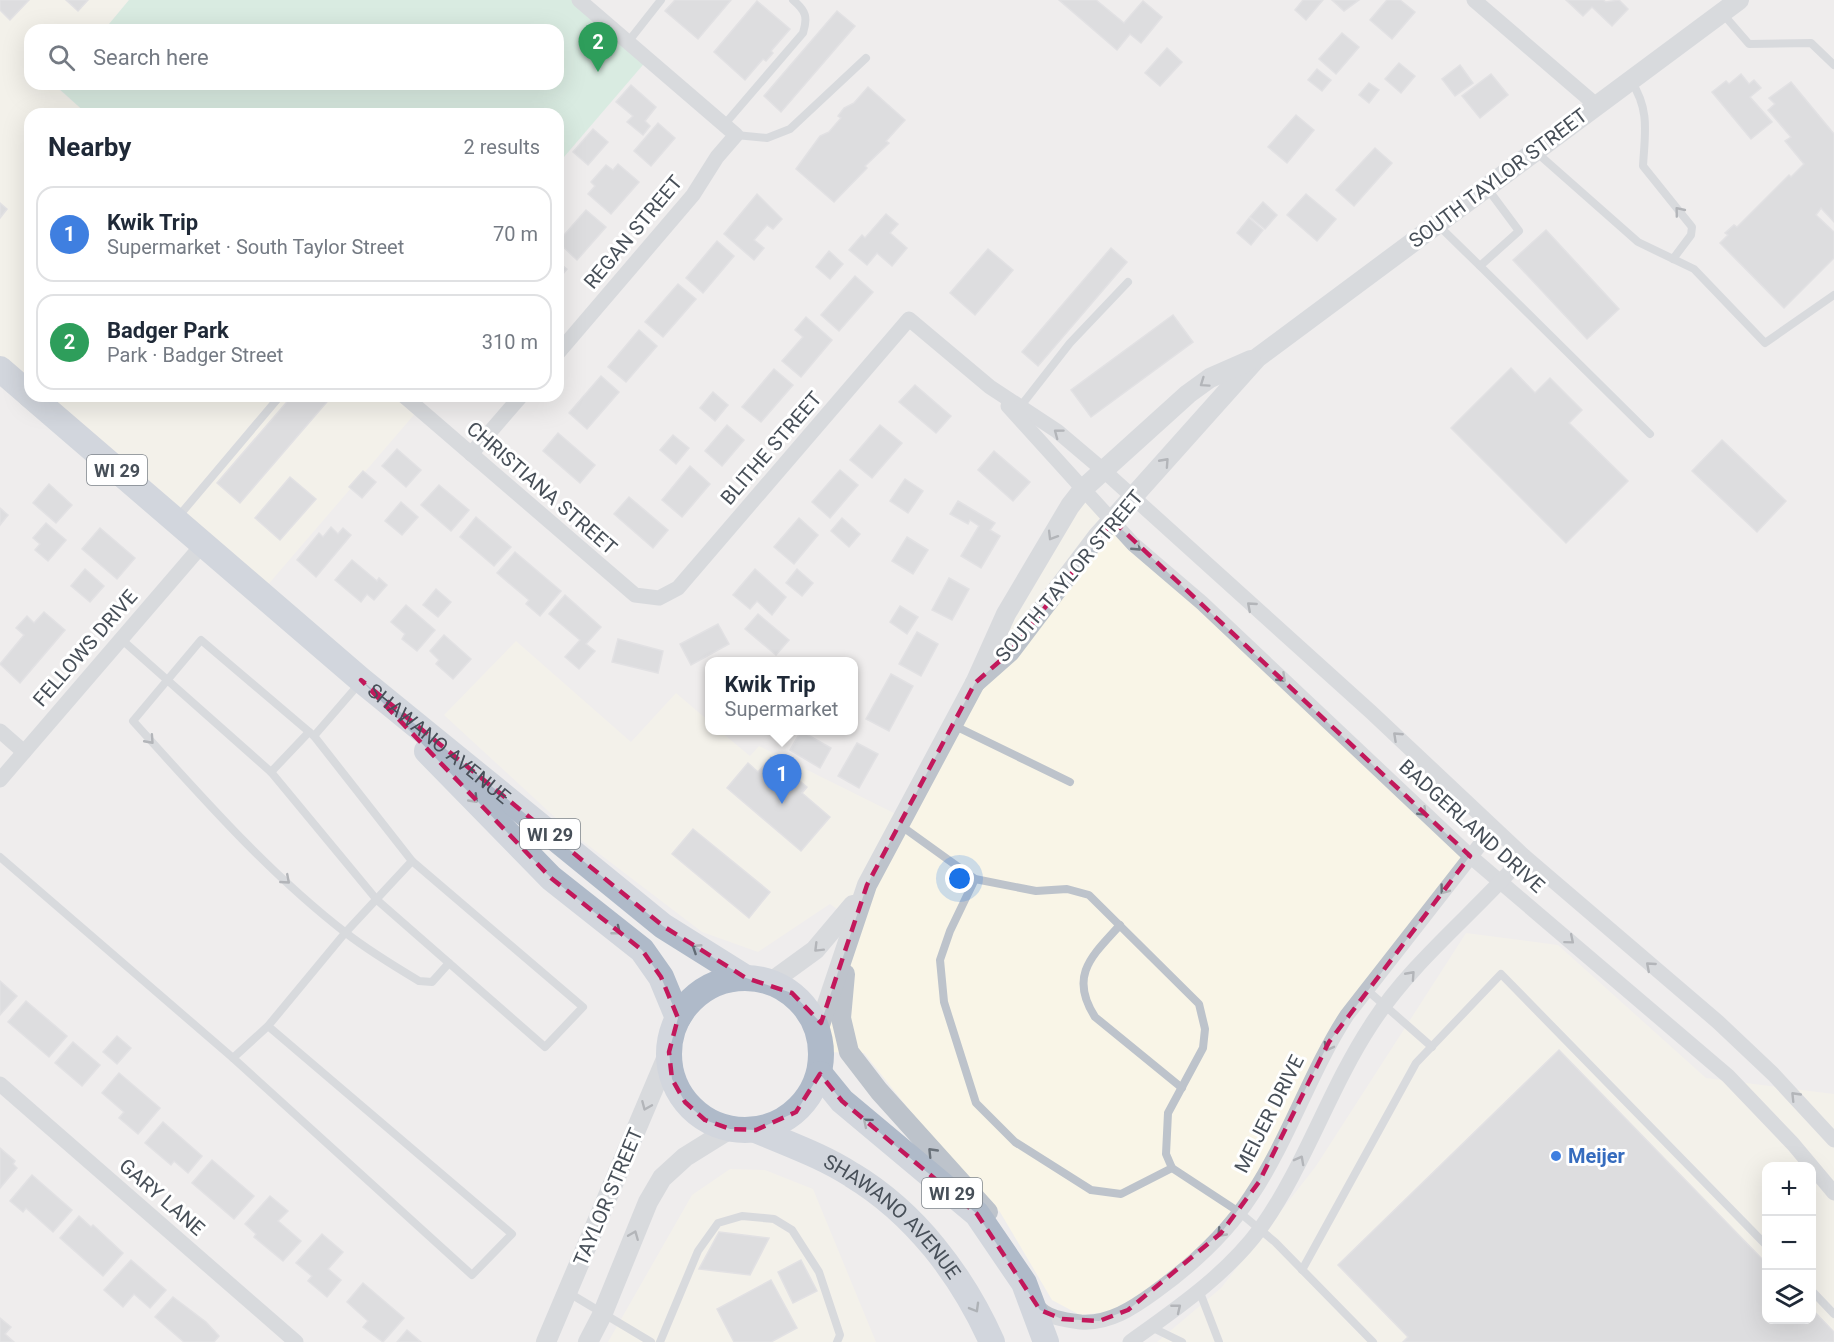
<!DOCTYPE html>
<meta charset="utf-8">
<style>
:root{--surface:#fff;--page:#f6f6f7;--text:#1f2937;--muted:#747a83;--line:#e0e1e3;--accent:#ea580c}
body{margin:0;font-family:Roboto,sans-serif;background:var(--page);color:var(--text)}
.controls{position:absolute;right:18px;bottom:18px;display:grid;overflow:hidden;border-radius:12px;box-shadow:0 6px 24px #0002}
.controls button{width:54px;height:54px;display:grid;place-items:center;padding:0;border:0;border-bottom:2px solid var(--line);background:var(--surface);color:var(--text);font:30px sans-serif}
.you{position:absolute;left:960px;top:879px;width:21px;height:21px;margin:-15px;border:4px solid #fff;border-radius:50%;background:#1a73e8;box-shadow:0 0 0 9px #1a73e833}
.badge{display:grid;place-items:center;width:39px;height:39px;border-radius:50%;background:var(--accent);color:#fff;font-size:20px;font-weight:700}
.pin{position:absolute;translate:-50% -50px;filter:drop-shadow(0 2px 3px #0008)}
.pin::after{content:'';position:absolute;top:32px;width:21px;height:18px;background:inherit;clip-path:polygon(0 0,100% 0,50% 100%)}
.popup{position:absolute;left:705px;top:657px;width:153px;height:78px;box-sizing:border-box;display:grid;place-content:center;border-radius:12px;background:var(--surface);filter:drop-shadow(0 2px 4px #0005);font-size:20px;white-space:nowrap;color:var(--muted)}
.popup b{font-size:22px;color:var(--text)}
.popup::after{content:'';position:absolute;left:50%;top:100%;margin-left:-12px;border:12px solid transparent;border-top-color:var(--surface)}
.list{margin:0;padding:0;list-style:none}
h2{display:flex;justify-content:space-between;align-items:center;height:78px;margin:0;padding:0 24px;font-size:26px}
h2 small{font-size:20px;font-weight:400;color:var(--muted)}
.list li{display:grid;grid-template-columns:39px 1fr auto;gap:18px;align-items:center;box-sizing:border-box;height:96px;margin:0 12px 12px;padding:0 12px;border:2px solid var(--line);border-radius:18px}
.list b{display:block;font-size:22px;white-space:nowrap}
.list p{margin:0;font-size:20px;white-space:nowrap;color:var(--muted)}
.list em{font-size:20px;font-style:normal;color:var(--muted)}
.icon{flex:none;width:33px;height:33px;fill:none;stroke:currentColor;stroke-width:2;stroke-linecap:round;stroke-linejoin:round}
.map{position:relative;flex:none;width:1834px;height:1342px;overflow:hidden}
.search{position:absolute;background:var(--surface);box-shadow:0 6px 24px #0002;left:24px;top:24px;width:540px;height:66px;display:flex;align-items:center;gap:15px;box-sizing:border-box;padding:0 21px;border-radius:18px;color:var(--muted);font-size:22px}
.panel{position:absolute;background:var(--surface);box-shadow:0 6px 24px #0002;left:24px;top:108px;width:540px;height:294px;border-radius:18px}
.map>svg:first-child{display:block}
.commercial{fill:#f9f5e7;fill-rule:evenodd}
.green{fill:#bfe9d3}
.building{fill:#c7c9cf;stroke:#d2d3d8;stroke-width:1.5}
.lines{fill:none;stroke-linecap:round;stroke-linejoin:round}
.service{stroke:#bdc3cb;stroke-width:8}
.minor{stroke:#bdc3cb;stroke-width:15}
.tertiary{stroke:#bdc3cb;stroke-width:20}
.primary{stroke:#afbac9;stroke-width:26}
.oneway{stroke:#6a727a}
.oneway2{stroke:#616a74}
.marked{fill:none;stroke:#c2185b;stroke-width:4.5;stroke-dasharray:12 8;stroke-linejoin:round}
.shop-dot{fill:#3f7fe0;stroke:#fff;stroke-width:2}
.labels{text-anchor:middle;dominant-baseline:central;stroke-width:6;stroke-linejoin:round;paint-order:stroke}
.shield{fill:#fff;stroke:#7e848a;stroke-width:1.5}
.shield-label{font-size:18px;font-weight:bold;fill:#474f58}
.street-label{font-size:20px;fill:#474f58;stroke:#fff}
.shop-label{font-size:20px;font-weight:bold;fill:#366cbe;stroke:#fff;text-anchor:start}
</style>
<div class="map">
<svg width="1834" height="1342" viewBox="0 0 1834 1342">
<rect width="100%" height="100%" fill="#efeded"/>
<g class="commercial">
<polygon points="0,0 129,0 104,30 30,30 30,84 58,84 56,87 87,114 30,114 30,395 0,369"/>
<polygon points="31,396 404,396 419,409 260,594"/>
<polygon points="1084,488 1470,856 1347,1015 1259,1182 1187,1260 1134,1300 1107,1312 1080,1315 1052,1300 1000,1212 927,1132 864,1053 822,1052 818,1031 853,921 830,904 758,952 702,932 572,833 444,715 516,641 631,742 676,693 710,722 710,730 720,731 750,756 759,746 902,817"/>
<path d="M1466,933L1558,945L1706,1078L1834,1094V1342H1157L1221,1288L1316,1166ZM1766,1166H1812V1320H1766Z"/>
<polygon points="730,1169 765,1170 813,1189 876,1342 608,1342 692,1195"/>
</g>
<polygon class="green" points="129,0 579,0 648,59 558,164 558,114 87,114 56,86 58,84 558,84 558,30 104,30"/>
<g class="building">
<polygon points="0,0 29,0 10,20 0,10"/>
<polygon points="66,0 88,0 78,11"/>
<polygon points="675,0 731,0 698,39 665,11"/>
<polygon points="1059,0 1096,0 1124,23 1143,1 1162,17 1141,43 1130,34 1117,50"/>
<polygon points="1303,0 1323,0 1306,20 1295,10"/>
<polygon points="1332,0 1359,0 1344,11"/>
<polygon points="1387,0 1400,0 1415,12 1392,39 1370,20"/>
<polygon points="1566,0 1603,0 1606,2 1619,0 1628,9 1612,26 1592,7 1583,16"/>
<polygon points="757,1 790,29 771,51 773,53 766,61 763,59 745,80 714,52"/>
<polygon points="837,11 855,26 781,112 764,96"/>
<polygon points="1342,33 1359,47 1336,74 1319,59"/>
<polygon points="1167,48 1182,62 1160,86 1145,73"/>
<polygon points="1399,63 1415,76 1401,93 1385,79"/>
<polygon points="1460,65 1473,83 1455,96 1442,79"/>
<polygon points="1317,69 1331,80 1322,91 1308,80"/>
<polygon points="1491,74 1508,95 1480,118 1462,96"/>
<polygon points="1741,74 1749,84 1754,80 1761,88 1750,97 1772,122 1751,139 1712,92 1726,81 1729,84"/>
<polygon points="1791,82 1834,134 1834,222 1821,208 1816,215 1834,232 1834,258 1784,308 1720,243 1728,235 1725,233 1734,225 1737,227 1789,175 1791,177 1804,164 1785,141 1791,137 1768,110 1775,104 1769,98"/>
<polygon points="1369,83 1379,90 1369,103 1359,95"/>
<polygon points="631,85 656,107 645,121 650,126 643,135 627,122 633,116 616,102"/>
<polygon points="868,87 905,120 886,141 889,143 865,166 867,168 834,202 796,169 820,136 829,132 841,118 838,116 844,108 854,103"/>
<polygon points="1296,115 1314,130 1287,163 1268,147"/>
<polygon points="658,123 675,138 651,166 634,151"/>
<polygon points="593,129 608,142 588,165 573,152"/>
<polygon points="1375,148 1392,163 1354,206 1336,190"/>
<polygon points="618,164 639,182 611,214 588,194 595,186 591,182 606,165 613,170"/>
<polygon points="757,194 782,219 773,229 767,225 754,240 764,248 754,260 724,234"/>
<polygon points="1306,194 1336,219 1317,241 1287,215"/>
<polygon points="1263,202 1277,215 1265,229 1250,217"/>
<polygon points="0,203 7,209 0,218"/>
<polygon points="586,210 606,227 577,260 558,242"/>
<polygon points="886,214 898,224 890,233 907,248 892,266 877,253 867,265 849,250 862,235 865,238"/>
<polygon points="1249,218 1263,230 1251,245 1237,233"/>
<polygon points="1546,230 1619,309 1587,339 1513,260"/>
<polygon points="717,241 734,256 703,293 686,278"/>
<polygon points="1111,248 1127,262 1038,366 1022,352"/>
<polygon points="988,249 1013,270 975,315 950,293"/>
<polygon points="829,251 843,264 830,279 816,267"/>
<polygon points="558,262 567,269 558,280"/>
<polygon points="855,276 873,292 839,331 821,315"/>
<polygon points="678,284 696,299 663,337 645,322"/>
<polygon points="1173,315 1193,342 1091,417 1071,390"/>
<polygon points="806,317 832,340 801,377 782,361 803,337 795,330"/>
<polygon points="639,330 657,346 626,382 608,367"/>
<polygon points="1511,368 1535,393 1550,378 1582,410 1569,423 1628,481 1566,543 1451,428"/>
<polygon points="774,369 793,385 761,422 742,407"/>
<polygon points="601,376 619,392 587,429 569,413"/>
<polygon points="915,385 951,416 936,433 899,402"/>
<polygon points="713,392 728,405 715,421 700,408"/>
<polygon points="292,396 332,396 240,503 217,483"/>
<polygon points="727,425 744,440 722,466 705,451"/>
<polygon points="880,425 902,443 872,478 850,460"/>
<polygon points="558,433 595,465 580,483 543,451"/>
<polygon points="673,435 689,448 676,464 660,450"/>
<polygon points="1722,440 1786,501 1757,532 1692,471"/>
<polygon points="397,449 421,470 406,487 382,466"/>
<polygon points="994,451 1030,482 1013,501 978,470"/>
<polygon points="690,466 710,484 682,517 662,500"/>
<polygon points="840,470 858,485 830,518 812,502"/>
<polygon points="363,471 376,482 362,498 349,487"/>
<polygon points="290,477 316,499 280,540 255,518"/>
<polygon points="905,479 923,491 908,513 890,501"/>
<polygon points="49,484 72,505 56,523 33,503"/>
<polygon points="439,485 469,510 451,531 421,505"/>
<polygon points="629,497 668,530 653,548 614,514"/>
<polygon points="958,501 995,523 990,530 1000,536 981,568 961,556 979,526 970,520 968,524 950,514"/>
<polygon points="401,502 418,517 402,535 385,521"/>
<polygon points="0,508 8,515 0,525"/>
<polygon points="476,517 511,547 494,566 460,537"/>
<polygon points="799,518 818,535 794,564 774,547"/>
<polygon points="842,518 860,534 849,547 831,531"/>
<polygon points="46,523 66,540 48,561 35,550 40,544 33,538"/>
<polygon points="331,527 338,534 343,528 351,535 316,577 297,560 319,533 323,537"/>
<polygon points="100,528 135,558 117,579 82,549"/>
<polygon points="907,537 928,550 913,574 892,561"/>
<polygon points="515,552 561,591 540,616 526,604 529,600 497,573"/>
<polygon points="352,560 377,581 379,578 387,585 374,600 367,594 361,602 335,580"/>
<polygon points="85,569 104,586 90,602 71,586"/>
<polygon points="755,569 786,597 772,615 757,601 750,609 733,595"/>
<polygon points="797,569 813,583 802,596 786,583"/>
<polygon points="949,578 969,589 952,620 932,610"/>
<polygon points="436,589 451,602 438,617 423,605"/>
<polygon points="565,595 601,627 586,644 595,651 579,669 565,657 580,640 549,614"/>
<polygon points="406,605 435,630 417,651 402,639 405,634 391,622"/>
<polygon points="900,606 918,617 907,634 890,622"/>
<polygon points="44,612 65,630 20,683 0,664 24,635 16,628 27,616 34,623"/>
<polygon points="758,614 789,640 776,655 745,629"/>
<polygon points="718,624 729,644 691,665 680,644"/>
<polygon points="917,632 938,644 921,676 899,664"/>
<polygon points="444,635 471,659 453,679 436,664 439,660 430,651"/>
<polygon points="618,639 663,651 658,673 612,662"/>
<polygon points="891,674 913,686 889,731 866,719"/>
<polygon points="801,731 831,748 820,768 790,750"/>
<polygon points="857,743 878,754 859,788 838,776"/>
<polygon points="771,757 807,787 802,793 830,817 801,851 727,788 748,763 758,772"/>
<polygon points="693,829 770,892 749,918 672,854"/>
<polygon points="0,981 17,996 0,1015"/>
<polygon points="26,1001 67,1036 49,1057 8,1022"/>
<polygon points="117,1036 131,1048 117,1064 103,1052"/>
<polygon points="73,1042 100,1065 82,1086 55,1063"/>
<polygon points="1559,1050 1766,1263 1766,1320 1812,1320 1812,1309 1834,1332 1834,1342 1403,1342 1408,1337 1338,1265"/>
<polygon points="119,1073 160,1108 138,1134 119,1118 124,1112 102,1093"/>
<polygon points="163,1122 202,1156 188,1173 174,1161 171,1165 145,1143"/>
<polygon points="0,1148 15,1161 13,1164 17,1168 0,1188"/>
<polygon points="212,1160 254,1196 234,1219 192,1183"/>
<polygon points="32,1175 72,1210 53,1232 26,1208 23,1212 10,1201"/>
<polygon points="270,1196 288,1211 278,1221 301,1241 283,1261 254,1237 256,1234 245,1224"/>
<polygon points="79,1216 91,1227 93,1225 123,1253 103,1276 60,1238"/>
<polygon points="719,1232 769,1238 750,1275 699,1269"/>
<polygon points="322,1234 343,1252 328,1269 341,1280 327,1297 308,1281 312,1276 296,1263"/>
<polygon points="131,1260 166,1290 150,1308 134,1294 123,1307 104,1290"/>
<polygon points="801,1260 817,1291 793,1303 778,1272"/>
<polygon points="771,1280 797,1328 771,1342 734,1342 717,1309"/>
<polygon points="363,1283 404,1318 383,1342 363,1327 368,1321 347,1302"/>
<polygon points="173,1297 206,1322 219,1336 214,1342 184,1342 155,1317"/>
<polygon points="0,1318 11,1327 5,1334 14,1342 0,1342"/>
<polygon points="407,1330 421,1342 397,1342"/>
</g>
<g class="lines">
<g class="service">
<polyline points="1723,14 1749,44 1811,43 1834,65"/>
<polyline points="628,42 661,0"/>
<path d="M1631,81C1650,110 1645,132 1643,166L1692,227L1691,235L1673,259"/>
<path d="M724,125L803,33C808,17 806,11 793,0"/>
<polyline points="736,135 767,138 790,129 866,58"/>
<polyline points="1536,152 1638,242 1694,269 1765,343 1834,295"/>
<polyline points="1438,225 1480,266 1519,231 1487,188"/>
<polyline points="1480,266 1650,434"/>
<polyline points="1020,407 1070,343 1128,282"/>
<polyline points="178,517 280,396"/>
<polyline points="121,639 271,772 377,900 545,1047 583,1007 412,861"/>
<polyline points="953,725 1070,782"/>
<path d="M314,736L201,640L133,721C200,795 267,872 346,933C369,951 394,966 419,981L432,982L449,963"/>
<polyline points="271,772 309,732"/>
<polyline points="900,825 975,879 1036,891 1067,889 1089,895 1199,1004 1205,1029 1203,1048 1168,1113 1166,1154 1172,1168 1239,1212 1275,1242 1373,1342"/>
<polyline points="0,857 233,1058"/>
<polyline points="975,879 950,931 940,960 944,1002 976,1103 1015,1142 1091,1190 1121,1194 1172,1168"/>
<path d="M1120,925C1093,955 1068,975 1095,1017L1182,1088"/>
<polyline points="1367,990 1432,1047"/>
<polyline points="268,1026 512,1234 472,1275 233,1058 268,1026 345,933 412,861 314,736 359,684"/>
<polyline points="1302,1270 1416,1063 1501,974 1766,1245"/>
<polyline points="1199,1290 1219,1342"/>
<polyline points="1812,1291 1834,1314"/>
<polyline points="569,1293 651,1342"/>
<polyline points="1151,1327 1182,1342"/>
<polyline points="660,1342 698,1251 718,1223 742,1216 774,1219 792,1230 819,1272 840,1335 837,1342"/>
</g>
<g class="minor">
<polyline points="1474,0 1596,105"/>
<polyline points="558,353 693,195 717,157 736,135 579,0"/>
<polyline points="404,396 635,595 659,598 678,588 909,319 990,387 1057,431 1103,470 1371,712 1524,856 1718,1022 1773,1074 1834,1140"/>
<polyline points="1008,406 1133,544 1202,603 1470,856 1728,1076 1793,1144 1834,1193"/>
<polyline points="471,454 521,396"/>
<polyline points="0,731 24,752"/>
<polyline points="0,780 203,544"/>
<polyline points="0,1084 296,1342"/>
<path d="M1036,1304C1046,1318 1064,1320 1081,1322C1109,1324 1133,1308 1155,1292C1191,1266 1227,1233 1251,1196C1289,1139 1310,1072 1347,1015L1493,828"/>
<path d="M1130,1342C1176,1309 1226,1275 1260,1229C1305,1166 1329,1089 1371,1025C1412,961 1475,913 1524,856"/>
</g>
<g class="tertiary">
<polyline points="975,683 1010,652 1097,537 1257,358 1739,0"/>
<polyline points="845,974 841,1018 849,1052 879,1091 988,1212"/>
<polyline points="771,982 815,950 853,905"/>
<polyline points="818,1031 867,885 975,683 1006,614 1070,506 1084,488 1188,394 1210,378 1251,360"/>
<polyline points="546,1342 669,1052"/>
<polyline points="588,1342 602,1315 648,1202 662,1178 685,1157 730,1129"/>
</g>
<g class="primary">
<polyline points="0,369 30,395"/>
<path id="s1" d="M31,396L361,680L663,926L746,978"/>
<polyline points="427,751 551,878 642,950 661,977 678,1018"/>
<circle cx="745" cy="1054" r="76"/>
<polyline points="820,1074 842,1101 977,1214 1024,1283 1046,1342"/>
<path id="s2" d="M756,1130C788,1144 823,1156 852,1175C915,1213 962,1275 992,1342"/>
</g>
</g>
<defs><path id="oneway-chevron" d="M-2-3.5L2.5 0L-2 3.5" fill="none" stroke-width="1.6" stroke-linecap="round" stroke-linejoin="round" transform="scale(1.5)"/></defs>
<g class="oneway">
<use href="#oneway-chevron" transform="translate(1679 211) rotate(-129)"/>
<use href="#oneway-chevron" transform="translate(1204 383) rotate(145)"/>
<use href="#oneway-chevron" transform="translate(1058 433) rotate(-143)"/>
<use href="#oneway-chevron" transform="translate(1165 462) rotate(-48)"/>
<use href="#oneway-chevron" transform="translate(1052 536) rotate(121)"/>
<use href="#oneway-chevron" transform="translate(1137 547) rotate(43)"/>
<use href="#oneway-chevron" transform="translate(1251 606) rotate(-139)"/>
<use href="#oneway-chevron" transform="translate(1282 678) rotate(43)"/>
<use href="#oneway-chevron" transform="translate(1397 736) rotate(-137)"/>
<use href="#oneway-chevron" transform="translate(150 740) rotate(48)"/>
<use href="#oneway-chevron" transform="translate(1423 812) rotate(44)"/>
<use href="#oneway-chevron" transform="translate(286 880) rotate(41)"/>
<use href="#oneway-chevron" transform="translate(1444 890) rotate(127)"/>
<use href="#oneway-chevron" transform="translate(1570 940) rotate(40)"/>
<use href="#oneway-chevron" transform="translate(818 948) rotate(135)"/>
<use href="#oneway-chevron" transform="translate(1650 966) rotate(-139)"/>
<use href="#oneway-chevron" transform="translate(1411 975) rotate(-48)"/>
<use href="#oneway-chevron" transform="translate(1328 1047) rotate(118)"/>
<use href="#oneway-chevron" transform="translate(1795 1096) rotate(-134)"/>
<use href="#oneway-chevron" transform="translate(646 1106) rotate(113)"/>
<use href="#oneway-chevron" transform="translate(932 1152) rotate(-134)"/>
<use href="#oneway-chevron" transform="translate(1300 1160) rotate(-62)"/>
<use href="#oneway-chevron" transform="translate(1221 1233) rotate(134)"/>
<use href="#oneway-chevron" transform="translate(634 1235) rotate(-68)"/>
<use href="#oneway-chevron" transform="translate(1177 1308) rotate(-39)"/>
</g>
<g class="oneway2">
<use href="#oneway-chevron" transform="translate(474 799) rotate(46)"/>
<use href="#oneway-chevron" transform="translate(617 931) rotate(38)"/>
<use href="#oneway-chevron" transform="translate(696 948) rotate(-147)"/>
<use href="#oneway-chevron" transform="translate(867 1122) rotate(-140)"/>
<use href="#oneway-chevron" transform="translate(975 1308) rotate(60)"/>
</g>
<path d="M0 0H1834V1342H0ZM1113,521L1470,856L1329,1042L1259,1182L1221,1233L1128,1310L1099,1321L1062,1319L1040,1310L977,1214L842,1101L820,1074L796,1112L756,1130L730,1129L705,1120L685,1102L672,1079L669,1052L678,1018L661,977L642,950L551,878L361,680L663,926L746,978L792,993L821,1023L867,885L975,683L1010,652Z" fill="#efeded" fill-opacity=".55" fill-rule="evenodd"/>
<path class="marked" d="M1113,521L1470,856L1329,1042L1259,1182L1221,1233L1128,1310L1099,1321L1062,1319L1040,1310L977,1214L842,1101L820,1074L796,1112L756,1130L730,1129L705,1120L685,1102L672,1079L669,1052L678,1018L661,977L642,950L551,878L361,680L663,926L746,978L792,993L821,1023L867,885L975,683L1010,652Z"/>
<circle class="shop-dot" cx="1556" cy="1156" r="6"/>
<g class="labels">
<g class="shield">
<rect x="87" y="455" width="60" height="30" rx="4.5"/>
<rect x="520" y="819" width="60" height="30" rx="4.5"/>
<rect x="922" y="1178" width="60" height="30" rx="4.5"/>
</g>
<g class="shield-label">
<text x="117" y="470">WI 29</text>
<text x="550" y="834">WI 29</text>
<text x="952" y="1193">WI 29</text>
</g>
<g class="street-label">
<text transform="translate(1498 178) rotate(-37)">SOUTH TAYLOR STREET</text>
<text transform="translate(633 232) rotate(-50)">REGAN STREET</text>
<text transform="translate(771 448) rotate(-49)">BLITHE STREET</text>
<text transform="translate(542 488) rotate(41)">CHRISTIANA STREET</text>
<text transform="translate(1069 576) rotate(-50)">SOUTH TAYLOR STREET</text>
<text transform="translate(85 648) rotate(-49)">FELLOWS DRIVE</text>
<text stroke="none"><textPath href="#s1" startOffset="536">SHAWANO AVENUE</textPath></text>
<text transform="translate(1472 826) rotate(42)">BADGERLAND DRIVE</text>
<text transform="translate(1269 1114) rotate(-63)">MEIJER DRIVE</text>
<text transform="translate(162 1197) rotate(41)">GARY LANE</text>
<text transform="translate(608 1197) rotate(-67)">TAYLOR STREET</text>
<text stroke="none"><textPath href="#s2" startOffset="164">SHAWANO AVENUE</textPath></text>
</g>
<g class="shop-label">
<text x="1568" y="1156">Meijer</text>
</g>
</g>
</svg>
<div class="controls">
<button>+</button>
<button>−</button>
<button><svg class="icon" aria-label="layers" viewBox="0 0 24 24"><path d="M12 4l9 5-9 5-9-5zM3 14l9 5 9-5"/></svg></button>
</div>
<div class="you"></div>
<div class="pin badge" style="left:782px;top:804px;background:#3f7fe0">1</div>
<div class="popup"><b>Kwik Trip</b>Supermarket</div>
<div class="pin badge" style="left:598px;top:72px;background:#2e9e5b">2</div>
<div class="search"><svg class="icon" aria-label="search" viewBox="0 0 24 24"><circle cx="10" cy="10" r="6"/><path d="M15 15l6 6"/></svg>Search here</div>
<section class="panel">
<h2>Nearby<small>2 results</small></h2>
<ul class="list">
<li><span class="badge" style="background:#3f7fe0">1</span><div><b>Kwik Trip</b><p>Supermarket · South Taylor Street</p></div><em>70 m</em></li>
<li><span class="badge" style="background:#2e9e5b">2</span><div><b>Badger Park</b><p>Park · Badger Street</p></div><em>310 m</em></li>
</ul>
</section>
</div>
